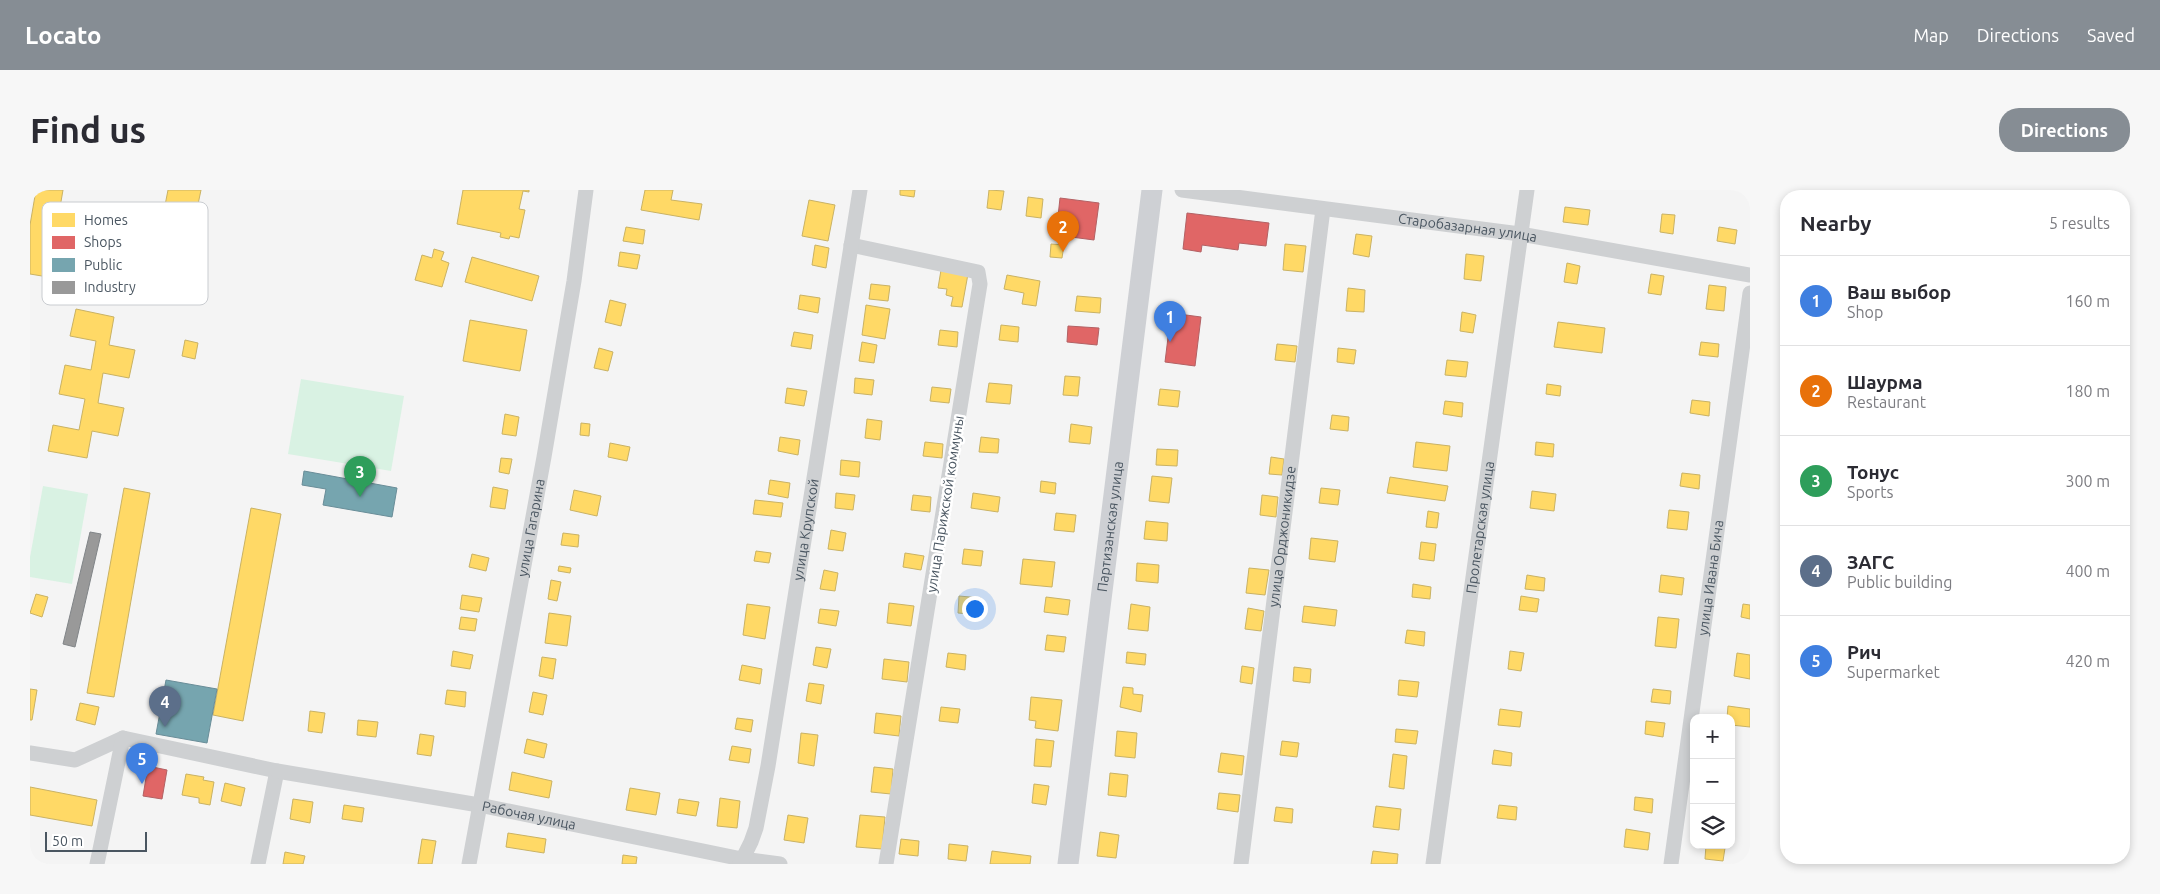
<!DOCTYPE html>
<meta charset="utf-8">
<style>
:root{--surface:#fff;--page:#f7f7f7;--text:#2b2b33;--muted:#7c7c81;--line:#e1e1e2;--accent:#868d94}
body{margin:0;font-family:Ubuntu,sans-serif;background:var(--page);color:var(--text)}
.controls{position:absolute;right:15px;bottom:15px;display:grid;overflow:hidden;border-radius:10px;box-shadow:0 2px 8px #0003}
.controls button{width:45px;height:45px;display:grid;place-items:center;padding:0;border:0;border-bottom:1px solid var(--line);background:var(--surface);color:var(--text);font:25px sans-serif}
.scale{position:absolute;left:15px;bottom:12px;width:102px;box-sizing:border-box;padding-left:5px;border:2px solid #4a5661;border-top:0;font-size:14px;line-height:18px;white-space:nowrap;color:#4a5661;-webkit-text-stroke:4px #fff;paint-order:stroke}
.you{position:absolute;left:944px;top:418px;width:18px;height:18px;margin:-12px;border:4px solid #fff;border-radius:50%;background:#1a73e8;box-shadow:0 0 0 8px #1a73e833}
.badge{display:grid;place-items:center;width:32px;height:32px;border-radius:50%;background:var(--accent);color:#fff;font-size:16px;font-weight:700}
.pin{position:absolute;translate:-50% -41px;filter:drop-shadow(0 1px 2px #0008)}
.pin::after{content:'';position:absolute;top:26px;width:18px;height:15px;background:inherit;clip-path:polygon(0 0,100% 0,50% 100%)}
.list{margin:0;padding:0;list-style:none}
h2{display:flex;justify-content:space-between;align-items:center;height:65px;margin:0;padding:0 20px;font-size:21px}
h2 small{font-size:16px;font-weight:400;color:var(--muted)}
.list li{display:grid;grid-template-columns:32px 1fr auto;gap:15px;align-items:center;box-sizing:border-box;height:90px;padding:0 20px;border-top:1px solid var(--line)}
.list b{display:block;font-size:19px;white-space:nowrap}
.list p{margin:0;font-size:16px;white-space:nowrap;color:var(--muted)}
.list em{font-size:16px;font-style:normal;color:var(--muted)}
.icon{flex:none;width:28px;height:28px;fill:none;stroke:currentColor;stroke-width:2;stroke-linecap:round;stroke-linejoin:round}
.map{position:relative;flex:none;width:1720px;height:674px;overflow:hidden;border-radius:20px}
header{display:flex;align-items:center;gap:30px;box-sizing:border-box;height:70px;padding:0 25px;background:var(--accent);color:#fff}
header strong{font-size:24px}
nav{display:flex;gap:28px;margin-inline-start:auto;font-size:18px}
.intro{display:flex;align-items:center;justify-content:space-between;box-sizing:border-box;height:120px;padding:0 30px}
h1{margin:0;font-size:35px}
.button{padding:12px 22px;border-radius:20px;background:var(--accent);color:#fff;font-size:18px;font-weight:700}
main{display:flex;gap:30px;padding:0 30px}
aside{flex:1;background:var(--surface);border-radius:20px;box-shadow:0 2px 8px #0003}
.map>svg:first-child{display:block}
.green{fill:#d9f2e3}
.homes{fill:#ffd966;stroke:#c9b264}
.shops{fill:#e06666;stroke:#b36164}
.public{fill:#76a5af;stroke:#698d98}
.industry{fill:#999;stroke:#818588}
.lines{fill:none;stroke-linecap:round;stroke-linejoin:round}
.minor{stroke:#ced0d2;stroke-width:15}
.secondary{stroke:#ced0d4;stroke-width:21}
.labels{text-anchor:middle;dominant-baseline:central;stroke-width:5;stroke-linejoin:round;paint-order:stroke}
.street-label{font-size:14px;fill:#4a5661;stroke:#fff}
.key{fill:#fff;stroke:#c9ccd0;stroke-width:1}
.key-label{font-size:14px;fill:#4a5661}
</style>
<header>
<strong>Locato</strong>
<nav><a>Map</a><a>Directions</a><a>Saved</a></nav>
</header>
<div class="intro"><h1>Find us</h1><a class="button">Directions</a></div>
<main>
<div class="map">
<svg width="1720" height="674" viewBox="0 0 1720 674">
<rect width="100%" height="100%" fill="#f4f4f4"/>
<g class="green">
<polygon points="271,189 374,206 361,281 258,264"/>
<polygon points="13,296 58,304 42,394 0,387 0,367"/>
</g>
<g class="homes">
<polygon points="6,0 33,0 18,87 0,84 0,35"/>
<polygon points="138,0 171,0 159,57 128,51"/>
<polygon points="433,0 499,0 499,2 493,1 489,19 495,20 489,48 480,46 479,49 470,47 471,43 427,34"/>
<polygon points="615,0 643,0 641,10 672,14 669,30 611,20"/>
<polygon points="870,0 885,0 884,7 870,5"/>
<polygon points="959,0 974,1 971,20 957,18"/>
<polygon points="998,7 1013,9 1011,28 996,26"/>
<polygon points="779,10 805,15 798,51 772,46"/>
<polygon points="1535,17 1560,20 1558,35 1533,32"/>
<polygon points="1632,24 1645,25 1643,44 1630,42"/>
<polygon points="596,37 615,40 613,54 593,51"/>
<polygon points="1689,37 1707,40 1705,54 1687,51"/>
<polygon points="1326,44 1342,46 1339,67 1323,64"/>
<polygon points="1021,54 1034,55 1032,68 1020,67"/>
<polygon points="1255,54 1276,56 1273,82 1253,80"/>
<polygon points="785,55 799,58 796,78 782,75"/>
<polygon points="404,59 414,62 411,70 419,73 412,97 385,90 392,65 402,68"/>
<polygon points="590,62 610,65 607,79 588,76"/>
<polygon points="1436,64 1454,66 1451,91 1434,89"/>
<polygon points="442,67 509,86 502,111 435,92"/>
<polygon points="1537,73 1550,76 1547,94 1534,92"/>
<polygon points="911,80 938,84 932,117 921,116 923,107 916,105 917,99 908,98"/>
<polygon points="1621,84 1634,86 1631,105 1618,103"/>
<polygon points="977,85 1010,91 1006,116 992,114 994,103 974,99"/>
<polygon points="841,94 860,96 858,111 839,109"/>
<polygon points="1679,95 1696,97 1694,121 1676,119"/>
<polygon points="1318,98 1335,100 1334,122 1316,121"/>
<polygon points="770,105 790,108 788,123 768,119"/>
<polygon points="1047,106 1071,108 1070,123 1045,121"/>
<polygon points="580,110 596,114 591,136 575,132"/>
<polygon points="836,115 860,119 855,149 832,145"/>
<polygon points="46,119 84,127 79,155 105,160 99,188 73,183 68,213 94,218 88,246 62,241 57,268 18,261 23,235 49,240 55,209 29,204 35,175 61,180 66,151 40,146"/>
<polygon points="1432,122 1446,125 1443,143 1430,141"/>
<polygon points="440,130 497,140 490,181 433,171"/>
<polygon points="1528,132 1575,138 1572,163 1524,157"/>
<polygon points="971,135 989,137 988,152 969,150"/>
<polygon points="910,140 928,142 927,157 908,155"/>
<polygon points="764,142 783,145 781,159 761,156"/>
<polygon points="155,150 168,153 165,169 152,166"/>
<polygon points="832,152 847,155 844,173 829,171"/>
<polygon points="1671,152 1689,154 1688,167 1669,165"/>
<polygon points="1247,154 1267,156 1265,172 1245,170"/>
<polygon points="569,158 583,162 578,181 564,178"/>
<polygon points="1308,158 1326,160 1324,174 1307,172"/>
<polygon points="1417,170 1438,172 1436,187 1415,185"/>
<polygon points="1035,186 1050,187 1048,206 1033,205"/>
<polygon points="825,188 844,190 842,205 824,203"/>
<polygon points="959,193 982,195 980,214 956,212"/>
<polygon points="1517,194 1531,196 1530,206 1516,204"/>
<polygon points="902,197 921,199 919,213 900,211"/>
<polygon points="757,198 777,201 774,216 755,213"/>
<polygon points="1130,199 1150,201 1148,217 1128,215"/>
<polygon points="1662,210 1680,212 1679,226 1660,223"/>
<polygon points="1415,211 1433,213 1432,227 1413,224"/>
<polygon points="475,224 489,227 486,246 472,244"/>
<polygon points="1302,225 1319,227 1318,241 1300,239"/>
<polygon points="837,229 852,231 850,250 835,248"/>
<polygon points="551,233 560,234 559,246 550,245"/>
<polygon points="1041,234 1062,237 1060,254 1039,252"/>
<polygon points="750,247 770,250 768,265 748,261"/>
<polygon points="951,247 969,249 968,263 949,262"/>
<polygon points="895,252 913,254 912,268 893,266"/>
<polygon points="1386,252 1420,256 1417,281 1383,277"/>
<polygon points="1506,252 1524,254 1523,267 1505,265"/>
<polygon points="580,253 600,257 597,271 578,267"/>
<polygon points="1127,259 1148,260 1147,276 1126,275"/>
<polygon points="1241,267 1254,269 1252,285 1239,284"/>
<polygon points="471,268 482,269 479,284 469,282"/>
<polygon points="811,270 830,272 829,287 810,285"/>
<polygon points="1652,283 1670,285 1669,299 1650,296"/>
<polygon points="1122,286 1142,288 1139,313 1119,311"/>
<polygon points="1360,287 1418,296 1415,311 1357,303"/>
<polygon points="740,290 760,293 758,308 738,304"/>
<polygon points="1011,291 1026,293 1025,304 1010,302"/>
<polygon points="463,297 478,300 475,319 460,317"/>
<polygon points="94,298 120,303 84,507 57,503"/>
<polygon points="1291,298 1310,300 1308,315 1289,313"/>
<polygon points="544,300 571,306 567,326 540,320"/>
<polygon points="1502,301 1526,304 1524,321 1500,318"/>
<polygon points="806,303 825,305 823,320 805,318"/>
<polygon points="943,303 970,307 968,322 941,318"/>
<polygon points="883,305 901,307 900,322 881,320"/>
<polygon points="1232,305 1248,307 1246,327 1230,325"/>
<polygon points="725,310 753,313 751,327 723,324"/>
<polygon points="221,318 251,324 213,531 183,525"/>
<polygon points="1639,320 1659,322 1657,340 1637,338"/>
<polygon points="1398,321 1409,323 1407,338 1396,337"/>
<polygon points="1026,323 1046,325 1044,342 1024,340"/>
<polygon points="1116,331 1138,333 1137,351 1114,349"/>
<polygon points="801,340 816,343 813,361 798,359"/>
<polygon points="533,343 549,345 548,357 531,355"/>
<polygon points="1281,348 1308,351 1305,372 1279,369"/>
<polygon points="1391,352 1406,354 1404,371 1389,369"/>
<polygon points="934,359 953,361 951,376 932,374"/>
<polygon points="726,361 741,363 739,373 724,371"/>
<polygon points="875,363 894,366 891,380 873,377"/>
<polygon points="442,364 459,368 456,381 439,377"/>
<polygon points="993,369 1025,372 1022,397 990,394"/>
<polygon points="1107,373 1129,375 1128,393 1106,391"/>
<polygon points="529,376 541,378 540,383 528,381"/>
<polygon points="1219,378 1239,380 1235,405 1216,403"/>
<polygon points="794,380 808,383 805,401 790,399"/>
<polygon points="1497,385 1515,388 1514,401 1495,399"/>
<polygon points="1631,385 1654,388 1652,405 1629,402"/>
<polygon points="521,390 531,392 527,411 518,409"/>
<polygon points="1383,394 1401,397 1400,409 1382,407"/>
<polygon points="6,404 18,407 12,427 0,423"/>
<polygon points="432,405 452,408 449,422 430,419"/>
<polygon points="929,406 951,408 949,425 928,423"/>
<polygon points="1491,406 1509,409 1507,422 1489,420"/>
<polygon points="1016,407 1040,410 1038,425 1014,422"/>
<polygon points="859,413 884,416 881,436 857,433"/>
<polygon points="717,414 740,417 735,449 713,445"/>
<polygon points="1101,414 1120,417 1118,441 1098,439"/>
<polygon points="1713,414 1720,415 1720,429 1711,427"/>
<polygon points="1274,416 1307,420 1305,436 1272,432"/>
<polygon points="1218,418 1234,421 1231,441 1215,439"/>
<polygon points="790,419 809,421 806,436 788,433"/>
<polygon points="519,423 541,426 537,456 515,453"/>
<polygon points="431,427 447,429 445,441 429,439"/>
<polygon points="1628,427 1649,429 1646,458 1625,456"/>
<polygon points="1377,440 1395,442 1394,456 1375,453"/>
<polygon points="1017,445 1036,447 1034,462 1015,460"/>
<polygon points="786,457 801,459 797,478 783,475"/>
<polygon points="423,461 443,465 440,479 421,476"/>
<polygon points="1480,461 1494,463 1491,481 1478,479"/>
<polygon points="1097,462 1116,464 1115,475 1096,473"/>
<polygon points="918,463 936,465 935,480 916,477"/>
<polygon points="1707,463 1720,465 1720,489 1704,486"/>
<polygon points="512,467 526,469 523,489 509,486"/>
<polygon points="854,469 879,472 877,492 852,489"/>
<polygon points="712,475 732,479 730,494 709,490"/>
<polygon points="1212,476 1224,478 1222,494 1210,492"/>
<polygon points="1264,477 1281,479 1280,493 1263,491"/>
<polygon points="1369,490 1389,492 1387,507 1368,505"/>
<polygon points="779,493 794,495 791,514 776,511"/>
<polygon points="1093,497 1103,498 1103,504 1113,505 1111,522 1090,517"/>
<polygon points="0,499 7,500 2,530 0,530"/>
<polygon points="1623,499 1641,501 1640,514 1621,512"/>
<polygon points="417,500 436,502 435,517 415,514"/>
<polygon points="503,502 517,505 513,525 499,522"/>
<polygon points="1001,507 1032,510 1028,541 1005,538 1006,531 999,530"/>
<polygon points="50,513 69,517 65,535 46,530"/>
<polygon points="1698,516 1720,519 1720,537 1701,535 1701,528 1697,528"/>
<polygon points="911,517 930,519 928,533 909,531"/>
<polygon points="1470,519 1492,522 1490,537 1468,535"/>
<polygon points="280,521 295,523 292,543 278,541"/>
<polygon points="846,523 871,526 869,546 844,543"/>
<polygon points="707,528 723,530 721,542 705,539"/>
<polygon points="328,530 348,532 346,547 327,545"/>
<polygon points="1616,531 1635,533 1633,547 1615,544"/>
<polygon points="1366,539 1388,541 1386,554 1365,552"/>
<polygon points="1087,541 1107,543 1105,568 1085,566"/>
<polygon points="771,543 788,545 784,576 768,573"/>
<polygon points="390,544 404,546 401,566 387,564"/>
<polygon points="497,549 517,554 514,568 494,563"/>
<polygon points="1006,549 1024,551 1021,577 1004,576"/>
<polygon points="1252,551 1269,553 1267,567 1250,565"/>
<polygon points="702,556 721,559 719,573 699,570"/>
<polygon points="1464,560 1482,563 1481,576 1462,574"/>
<polygon points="1191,563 1214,566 1212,585 1188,582"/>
<polygon points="1363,564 1377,566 1374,599 1359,597"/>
<polygon points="844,577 863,579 861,604 841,602"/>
<polygon points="482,582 522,591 519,608 479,600"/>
<polygon points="1080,583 1098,585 1096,607 1078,605"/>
<polygon points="156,584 174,587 173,590 184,592 180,615 169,613 169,608 152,605"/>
<polygon points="195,593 215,598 211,616 191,611"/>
<polygon points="1004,594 1019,596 1016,615 1002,613"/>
<polygon points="0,597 67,610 62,636 0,625"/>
<polygon points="600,598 630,603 626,625 596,620"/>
<polygon points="1189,603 1210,605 1208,622 1187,619"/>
<polygon points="1605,607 1623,609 1622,623 1604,620"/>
<polygon points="690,608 710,611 707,638 687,636"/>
<polygon points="263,609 283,612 280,633 260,629"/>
<polygon points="649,609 669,612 666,626 647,623"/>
<polygon points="314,615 334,618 332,632 312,629"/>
<polygon points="1469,615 1487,617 1486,630 1467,628"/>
<polygon points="1346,616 1371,619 1369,640 1343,637"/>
<polygon points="1246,617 1263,619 1262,633 1244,631"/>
<polygon points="758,625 778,628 774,653 754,650"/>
<polygon points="830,625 855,627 852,659 826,657"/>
<polygon points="1596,639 1620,643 1618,660 1594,657"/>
<polygon points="1070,642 1089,645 1086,668 1067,666"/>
<polygon points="478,643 516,649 514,663 476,657"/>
<polygon points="392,649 406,651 402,674 388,674"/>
<polygon points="871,649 889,651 888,666 869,664"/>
<polygon points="919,654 938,656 936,671 918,669"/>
<polygon points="1676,655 1695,658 1693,671 1675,669"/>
<polygon points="962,661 1001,666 1000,674 960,674"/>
<polygon points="1343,661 1368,664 1367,674 1341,674"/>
<polygon points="255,662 275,666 273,674 253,674"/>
<polygon points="593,665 607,667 606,674 592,674"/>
</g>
<g class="shops">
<polygon points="1030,8 1069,13 1064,50 1026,45"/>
<polygon points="1157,23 1239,33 1236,56 1209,53 1208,60 1172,55 1171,62 1153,59"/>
<polygon points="1141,123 1171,127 1165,176 1135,172"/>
<polygon points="1038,136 1069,138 1067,155 1037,152"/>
<polygon points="118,576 137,580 132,609 113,606"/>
</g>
<g class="public">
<polygon points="274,281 367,298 362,327 293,315 296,299 272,295"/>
<polygon points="136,490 187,499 177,553 126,544"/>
</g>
<polygon class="industry" points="60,342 71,344 45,457 33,454"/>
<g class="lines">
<g class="minor">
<path id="s1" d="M1152,0L1490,44L1720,85"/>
<polyline points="821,55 948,82 950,94 856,674"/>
<polyline points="0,563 45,570 93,548 247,581 228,674"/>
<path id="s2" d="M247,581L449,615L712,669L750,674"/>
<polyline points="67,674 93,548"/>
<path id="s3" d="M439,674L514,267L544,91L556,0"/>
<path id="s4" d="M710,674L721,652L726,638L738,576L830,0"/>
<path id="s5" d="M1211,674L1293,19"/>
<path id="s6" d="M1403,674L1497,0"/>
<path id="s7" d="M1641,674L1720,103"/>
</g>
<path class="secondary" id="s8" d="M1038,674L1122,0"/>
</g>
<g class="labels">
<g class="street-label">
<text stroke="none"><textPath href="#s1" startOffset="288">Старобазарная улица</textPath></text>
<text transform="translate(915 314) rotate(-81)">улица Парижской коммуны</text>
<text stroke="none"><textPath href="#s8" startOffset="340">Партизанская улица</textPath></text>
<text stroke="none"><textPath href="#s6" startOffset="340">Пролетарская улица</textPath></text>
<text stroke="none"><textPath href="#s3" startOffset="342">улица Гагарина</textPath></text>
<text stroke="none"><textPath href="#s4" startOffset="342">улица Крупской</textPath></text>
<text stroke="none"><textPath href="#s5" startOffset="330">улица Орджоникидзе</textPath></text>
<text stroke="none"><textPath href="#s7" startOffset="289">улица Ивана Бича</textPath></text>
<text stroke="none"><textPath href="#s2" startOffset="256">Рабочая улица</textPath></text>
</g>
</g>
<rect x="12" y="12" width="166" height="103" rx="8" class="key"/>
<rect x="22" y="23" width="23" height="14" fill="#ffd966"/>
<rect x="22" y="46" width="23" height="13" fill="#e06666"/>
<rect x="22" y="68" width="23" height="14" fill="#76a5af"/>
<rect x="22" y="91" width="23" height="13" fill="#999"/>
<g class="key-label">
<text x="54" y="35">Homes</text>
<text x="54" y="57">Shops</text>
<text x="54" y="80">Public</text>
<text x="54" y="102">Industry</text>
</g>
</svg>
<div class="controls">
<button>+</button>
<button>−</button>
<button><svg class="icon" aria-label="layers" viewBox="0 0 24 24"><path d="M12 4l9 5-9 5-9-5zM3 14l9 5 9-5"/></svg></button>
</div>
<div class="scale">50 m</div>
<div class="you"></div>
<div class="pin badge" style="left:1140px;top:152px;background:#3f7fe0">1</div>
<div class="pin badge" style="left:1033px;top:62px;background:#e8710a">2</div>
<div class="pin badge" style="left:330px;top:307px;background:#2e9e5b">3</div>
<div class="pin badge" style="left:135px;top:537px;background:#5c6f8a">4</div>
<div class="pin badge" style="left:112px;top:594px;background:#3f7fe0">5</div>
</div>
<aside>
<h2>Nearby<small>5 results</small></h2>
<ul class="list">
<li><span class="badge" style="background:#3f7fe0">1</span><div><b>Ваш выбор</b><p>Shop</p></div><em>160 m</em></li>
<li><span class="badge" style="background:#e8710a">2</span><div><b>Шаурма</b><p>Restaurant</p></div><em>180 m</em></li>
<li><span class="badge" style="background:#2e9e5b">3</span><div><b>Тонус</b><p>Sports</p></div><em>300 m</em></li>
<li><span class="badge" style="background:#5c6f8a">4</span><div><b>ЗАГС</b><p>Public building</p></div><em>400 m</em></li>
<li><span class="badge" style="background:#3f7fe0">5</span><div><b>Рич</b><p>Supermarket</p></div><em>420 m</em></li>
</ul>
</aside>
</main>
